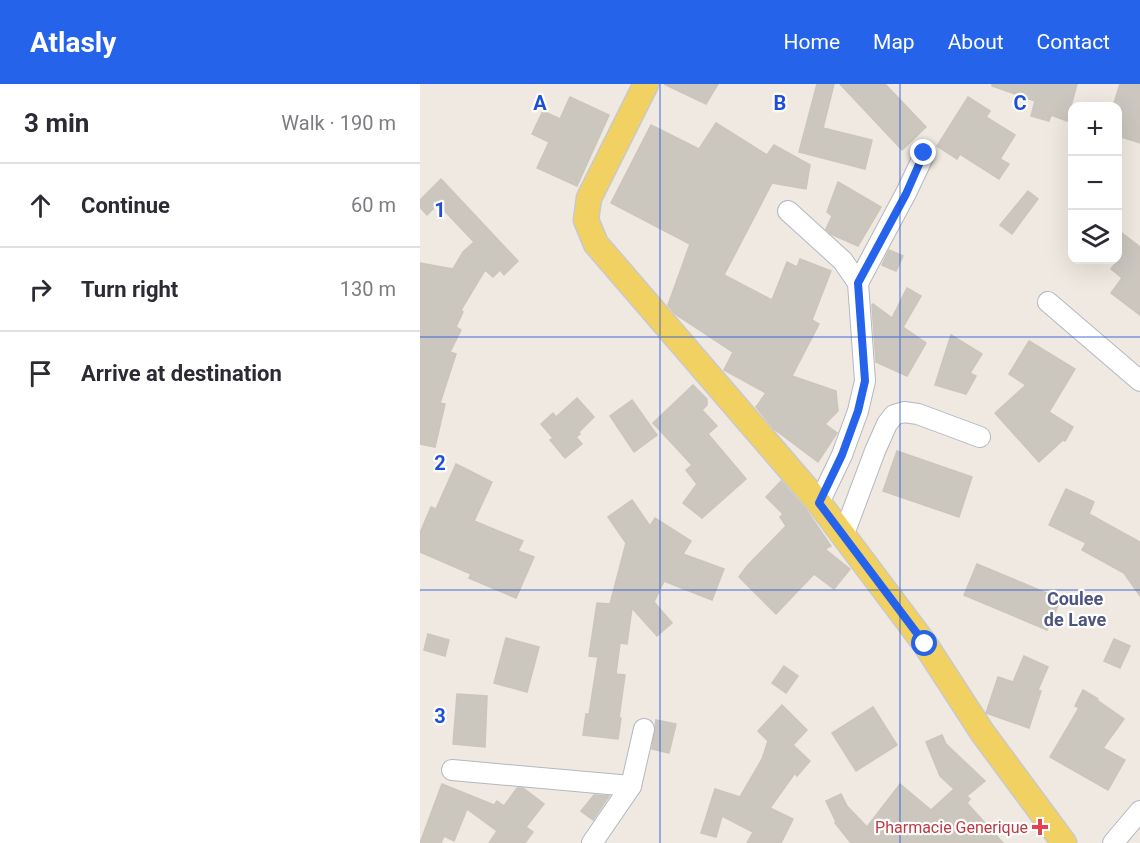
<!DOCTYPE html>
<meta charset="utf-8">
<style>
:root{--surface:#fff;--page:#f7f7f7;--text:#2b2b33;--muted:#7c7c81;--line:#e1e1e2;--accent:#2563eb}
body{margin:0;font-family:Roboto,sans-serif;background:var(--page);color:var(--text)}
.controls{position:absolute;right:18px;top:18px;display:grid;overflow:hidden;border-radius:12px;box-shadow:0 6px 24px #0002}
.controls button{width:54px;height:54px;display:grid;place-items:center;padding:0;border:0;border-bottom:2px solid var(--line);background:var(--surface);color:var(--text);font:30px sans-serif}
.stop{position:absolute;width:18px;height:18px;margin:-14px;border:4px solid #2563eb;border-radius:50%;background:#fff}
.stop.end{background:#2563eb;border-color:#fff;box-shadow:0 2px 6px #0008}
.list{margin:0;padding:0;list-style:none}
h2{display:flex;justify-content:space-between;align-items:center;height:78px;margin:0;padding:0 24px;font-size:26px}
h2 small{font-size:20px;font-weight:400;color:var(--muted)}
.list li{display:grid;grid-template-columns:39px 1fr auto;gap:18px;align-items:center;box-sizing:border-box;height:84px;padding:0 24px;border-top:2px solid var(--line)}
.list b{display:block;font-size:22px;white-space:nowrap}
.list em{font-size:20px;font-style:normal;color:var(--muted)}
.icon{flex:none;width:33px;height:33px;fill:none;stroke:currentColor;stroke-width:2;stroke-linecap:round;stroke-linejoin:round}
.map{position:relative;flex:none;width:720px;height:759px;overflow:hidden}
header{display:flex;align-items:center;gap:36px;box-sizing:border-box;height:84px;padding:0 30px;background:var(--accent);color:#fff}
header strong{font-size:28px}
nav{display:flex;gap:33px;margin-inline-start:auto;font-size:21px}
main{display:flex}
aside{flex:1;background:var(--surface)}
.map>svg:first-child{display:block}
.building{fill:#cbc7bf;stroke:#cbc5ba;stroke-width:1.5}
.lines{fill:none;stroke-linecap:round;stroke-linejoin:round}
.minor-casing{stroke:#b4b7c1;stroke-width:22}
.major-casing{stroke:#c9c9c9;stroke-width:27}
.minor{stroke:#fff;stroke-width:20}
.major{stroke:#f2d163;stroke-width:24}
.route{stroke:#2563eb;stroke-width:8}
.grid{fill:none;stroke:#1d4ed8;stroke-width:1.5;stroke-opacity:0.55}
.health-dot{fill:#e0444e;stroke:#fff;stroke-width:2}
.labels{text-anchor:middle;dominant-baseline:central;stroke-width:4.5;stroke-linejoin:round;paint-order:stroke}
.health-label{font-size:16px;fill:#be3a42;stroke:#fff;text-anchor:end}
.neighbourhood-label{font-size:18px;font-weight:bold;fill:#4d5680;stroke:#fff}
.grid-label{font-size:20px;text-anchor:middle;font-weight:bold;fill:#1d4ed8;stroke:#fff;stroke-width:4.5;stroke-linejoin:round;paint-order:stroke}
</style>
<header>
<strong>Atlasly</strong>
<nav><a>Home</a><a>Map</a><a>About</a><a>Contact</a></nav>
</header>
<main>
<aside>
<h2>3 min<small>Walk · 190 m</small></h2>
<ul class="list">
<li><svg class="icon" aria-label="ahead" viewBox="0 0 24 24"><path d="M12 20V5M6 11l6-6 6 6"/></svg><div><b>Continue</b></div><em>60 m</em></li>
<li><svg class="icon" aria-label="right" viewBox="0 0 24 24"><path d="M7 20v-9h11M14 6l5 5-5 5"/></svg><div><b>Turn right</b></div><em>130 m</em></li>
<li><svg class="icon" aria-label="arrive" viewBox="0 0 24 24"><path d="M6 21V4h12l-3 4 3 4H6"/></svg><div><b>Arrive at destination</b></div></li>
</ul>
</aside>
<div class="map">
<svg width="720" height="759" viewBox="0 0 720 759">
<rect width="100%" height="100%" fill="#efe9e1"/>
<g class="building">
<polygon points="244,0 298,0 286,20"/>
<polygon points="397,0 414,0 403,44 452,56 445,85 379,68"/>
<polygon points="420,0 465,0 506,43 482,66"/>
<polygon points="572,0 657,0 647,37 631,31 629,37 611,32 615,17 572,2"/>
<polygon points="700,0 720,0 720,59 698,52 698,22 693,22"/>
<polygon points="150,13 189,31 157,102 117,84 129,58 112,50 123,27 140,35"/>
<polygon points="548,13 570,27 566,33 595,51 580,75 589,80 579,95 540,70 537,75 517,62"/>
<polygon points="296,39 347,71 354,61 390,81 386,105 352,99 304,191 352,216 367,178 377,183 380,175 411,187 392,236 399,240 372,292 416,307 418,327 405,340 417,349 398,378 354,345 336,323 346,309 304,286 313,268 255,230 248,221 270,160 191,119 231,41 279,65"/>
<polygon points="21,95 98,177 84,191 80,186 73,193 65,186 41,226 43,228 36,243 41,246 30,268 36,270 20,319 25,320 15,363 0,360 0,179 33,185 43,168 54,158 18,120 7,131 0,123 0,116"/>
<polygon points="418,98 461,123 438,162 411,150 406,145 412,132 407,128"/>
<polygon points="608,107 618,115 592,150 580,141"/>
<polygon points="698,146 720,163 720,231 691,209 702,194 691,185 698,176"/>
<polygon points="469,166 483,172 476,187 462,181"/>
<polygon points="487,204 501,212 483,243 506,259 487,292 456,278 452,221 453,220 472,234"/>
<polygon points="531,251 562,270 550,289 556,292 546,310 515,301"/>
<polygon points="609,257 655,285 629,328 653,343 645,357 643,356 619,378 575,329 606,301 589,290"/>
<polygon points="273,301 287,315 287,321 282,326 297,342 288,350 326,395 282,434 263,419 277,400 266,386 272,381 233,339"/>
<polygon points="157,314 174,333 159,348 160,350 156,353 162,360 145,374 130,356 133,354 121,340 133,329 136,333"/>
<polygon points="212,316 237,351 214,368 190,332"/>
<polygon points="477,367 552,393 539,433 463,407"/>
<polygon points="36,380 72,398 54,437 103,457 98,467 114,473 96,514 49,494 51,490 0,468 0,449 11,423 16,425"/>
<polygon points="361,397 387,427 411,462 405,465 430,485 414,505 394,490 356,530 319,493 327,482 366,442 360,433 363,430 346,413"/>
<polygon points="646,405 674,418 669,430 720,458 720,512 704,489 662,466 666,459 629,441"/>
<polygon points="212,416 230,442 235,434 271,457 263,470 304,485 292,516 244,497 234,518 252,539 237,552 212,524 207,560 200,559 196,590 205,591 199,634 201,634 198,655 163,651 166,630 169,630 178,573 169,572 177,519 190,520 206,459 188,433"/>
<polygon points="557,480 641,515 627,546 544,511"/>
<polygon points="8,550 29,556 25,572 4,566"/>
<polygon points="86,554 119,563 107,608 74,599"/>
<polygon points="694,555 710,562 700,584 684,577"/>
<polygon points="604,572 628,583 618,606 621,607 609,644 566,629 578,593 593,598"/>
<polygon points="364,582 378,592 366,609 352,599"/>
<polygon points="663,606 678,615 677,616 704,635 683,664 705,676 688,706 630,673 659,624 655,622"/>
<polygon points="37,610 67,612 65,663 33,660"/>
<polygon points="362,621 387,646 373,661 390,677 377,692 375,689 350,724 373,735 361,759 327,759 333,748 302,732 296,753 281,749 295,705 320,713 342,675 348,657 338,647"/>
<polygon points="453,623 477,661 436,687 412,649"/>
<polygon points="236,636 256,640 249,669 232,665"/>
<polygon points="522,651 526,660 565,697 547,712 550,715 547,719 583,759 431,759 415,739 416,738 406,717 421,710 427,722 447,743 480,700 511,726 534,705 520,692 506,658"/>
<polygon points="22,700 74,721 77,717 84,722 97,704 103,704 124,720 106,743 113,748 105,759 69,759 77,747 47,725 34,757 24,752 21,759 0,759"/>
<polygon points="174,711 189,712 173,736 161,727"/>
</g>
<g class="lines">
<defs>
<g id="minor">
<polyline points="368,127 423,177 438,199 445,297 438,327 422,371 399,419"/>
<polyline points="438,199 486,109 505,69"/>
<polyline points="628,218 720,297"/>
<polyline points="424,450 455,367 467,340 474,331 484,328 498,330 560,353"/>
<polyline points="32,686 211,702"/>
<polyline points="172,759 211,702 224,645"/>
<polyline points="693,759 720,727"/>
</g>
<polyline id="major" points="226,0 169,114 166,136 176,160 399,419 505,560 562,648 644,759"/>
</defs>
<use href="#minor" class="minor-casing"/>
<use href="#major" class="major-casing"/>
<use href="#minor" class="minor"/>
<use href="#major" class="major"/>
</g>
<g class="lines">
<polyline class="route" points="504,69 486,110 438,199 445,297 438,327 422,371 399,419 505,560"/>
</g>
<path class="grid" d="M240,0V759M480,0V759M0,253H720M0,506H720"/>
<path class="health-dot" d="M617 734h6v6h6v6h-6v6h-6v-6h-6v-6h6z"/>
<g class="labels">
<g class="health-label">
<text x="608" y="743">Pharmacie Generique</text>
</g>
<g class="neighbourhood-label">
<text x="655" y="514">Coulee<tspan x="655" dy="21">de Lave</tspan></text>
</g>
</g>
<g class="grid-label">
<text x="120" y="26">A</text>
<text x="360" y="26">B</text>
<text x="600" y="26">C</text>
<text x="20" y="133">1</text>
<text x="20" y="386">2</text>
<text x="20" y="639">3</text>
</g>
</svg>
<div class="controls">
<button>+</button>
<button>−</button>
<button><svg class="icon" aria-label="layers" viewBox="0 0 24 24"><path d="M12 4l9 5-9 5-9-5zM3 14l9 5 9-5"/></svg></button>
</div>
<div class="stop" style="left:505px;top:560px"></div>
<div class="stop end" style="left:504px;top:69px"></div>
</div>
</main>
